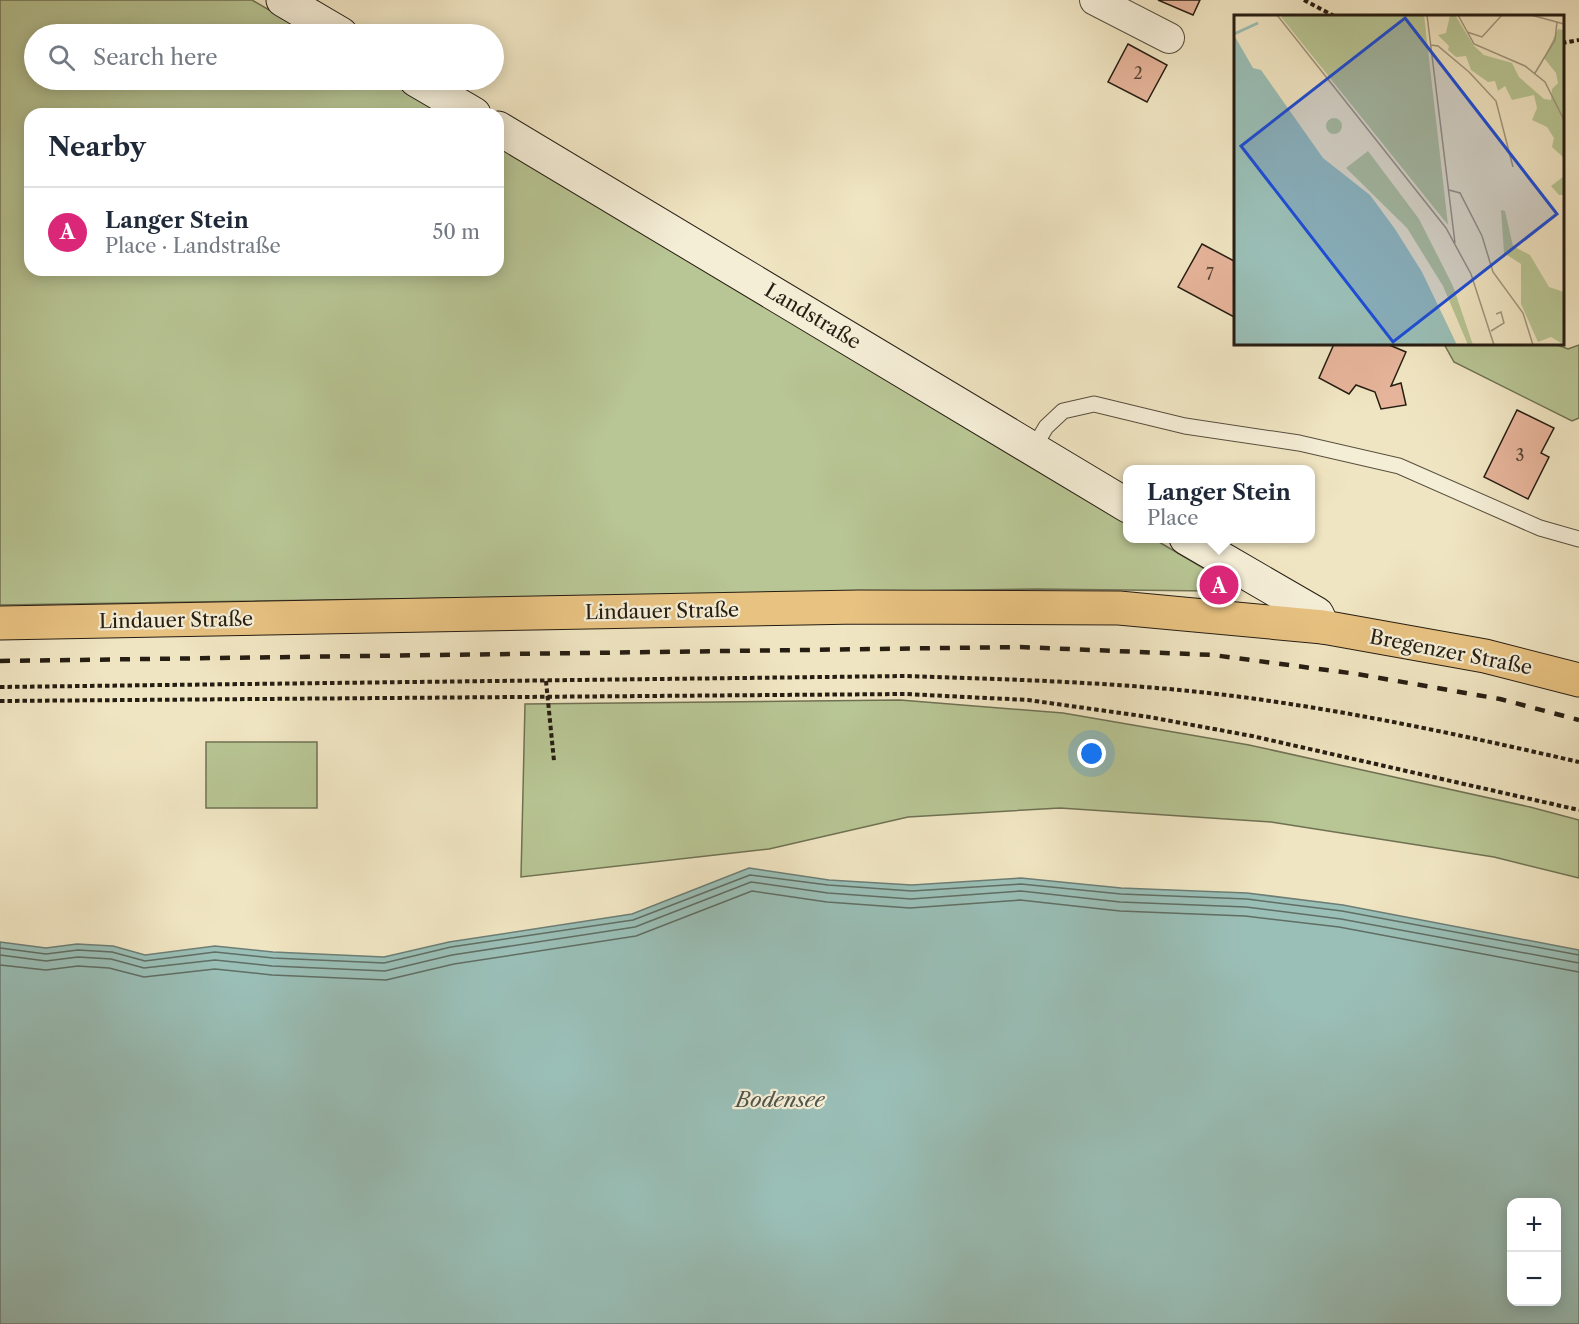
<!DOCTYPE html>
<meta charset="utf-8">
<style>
:root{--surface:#fff;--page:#f2f2f3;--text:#1f2937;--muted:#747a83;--line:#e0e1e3;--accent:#db2777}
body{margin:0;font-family:"Libre Caslon Text",serif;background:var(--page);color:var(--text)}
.controls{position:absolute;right:18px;bottom:18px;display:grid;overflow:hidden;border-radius:12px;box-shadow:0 3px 15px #0003}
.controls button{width:54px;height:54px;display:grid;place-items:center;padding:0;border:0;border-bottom:2px solid var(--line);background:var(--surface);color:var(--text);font:30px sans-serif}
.you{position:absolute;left:1092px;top:754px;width:21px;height:21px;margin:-15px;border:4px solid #fff;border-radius:50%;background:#1a73e8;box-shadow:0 0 0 9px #1a73e833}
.badge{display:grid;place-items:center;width:39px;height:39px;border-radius:50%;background:var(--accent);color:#fff;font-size:20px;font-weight:700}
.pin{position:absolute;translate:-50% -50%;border:3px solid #fff;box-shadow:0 2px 6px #0006}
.popup{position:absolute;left:1123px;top:465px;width:192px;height:78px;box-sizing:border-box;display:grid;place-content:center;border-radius:12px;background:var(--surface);filter:drop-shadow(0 2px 4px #0005);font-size:20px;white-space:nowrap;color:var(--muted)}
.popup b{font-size:22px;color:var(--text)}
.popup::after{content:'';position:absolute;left:50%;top:100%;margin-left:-12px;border:12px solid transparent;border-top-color:var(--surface)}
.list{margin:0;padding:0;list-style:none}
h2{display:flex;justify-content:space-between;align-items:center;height:78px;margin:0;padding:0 24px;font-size:26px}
h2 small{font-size:20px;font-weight:400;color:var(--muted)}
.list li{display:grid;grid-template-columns:39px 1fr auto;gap:18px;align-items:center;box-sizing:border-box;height:90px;padding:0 24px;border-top:2px solid var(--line)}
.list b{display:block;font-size:22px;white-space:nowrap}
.list p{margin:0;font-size:20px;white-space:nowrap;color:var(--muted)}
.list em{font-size:20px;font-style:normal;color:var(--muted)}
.icon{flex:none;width:33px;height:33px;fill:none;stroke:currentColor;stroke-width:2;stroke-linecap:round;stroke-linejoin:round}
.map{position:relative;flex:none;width:1579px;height:1324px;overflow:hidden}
.search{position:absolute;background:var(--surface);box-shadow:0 3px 15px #0003;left:24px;top:24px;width:480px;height:66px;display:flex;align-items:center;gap:15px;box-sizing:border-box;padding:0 21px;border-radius:33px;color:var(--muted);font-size:22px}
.panel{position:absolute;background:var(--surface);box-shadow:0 3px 15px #0003;left:24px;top:108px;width:480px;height:168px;border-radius:18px}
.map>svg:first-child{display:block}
.green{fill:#b8c594;stroke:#6f7153;stroke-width:1.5}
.water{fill:#9abfb7;stroke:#6c7e75;stroke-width:1.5;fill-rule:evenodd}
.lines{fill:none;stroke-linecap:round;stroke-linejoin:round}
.shore{stroke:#606e64;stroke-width:1.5}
.building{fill:#e6b49a;stroke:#261d12;stroke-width:1.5}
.lane-casing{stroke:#584f3e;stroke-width:17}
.street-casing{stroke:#584f3e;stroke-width:32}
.secondary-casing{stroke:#261d12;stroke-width:35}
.primary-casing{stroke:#261d12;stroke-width:35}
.path{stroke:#261d12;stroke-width:4;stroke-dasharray:4.5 3;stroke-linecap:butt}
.lane{stroke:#f5eed7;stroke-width:15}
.street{stroke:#f5eed7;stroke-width:30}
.secondary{stroke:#f5eed7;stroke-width:33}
.primary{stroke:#e8c281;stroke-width:33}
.rail{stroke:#261d12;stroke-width:4.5;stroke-dasharray:10 10;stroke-linecap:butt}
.labels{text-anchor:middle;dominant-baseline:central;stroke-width:4.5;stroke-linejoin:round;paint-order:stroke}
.number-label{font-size:16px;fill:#564334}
.street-label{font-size:20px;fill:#261d12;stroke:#f5eed7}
.water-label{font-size:21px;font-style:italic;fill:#4f564c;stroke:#f5eed7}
.inset-river{fill:none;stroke:#9abfb7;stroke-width:3}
.inset-road{fill:none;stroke:#9f957c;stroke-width:1.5}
.view{fill:#1d4ed8;fill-opacity:0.15;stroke:#1d4ed8;stroke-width:3}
.inset-edge{fill:none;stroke:#261d12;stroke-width:3}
</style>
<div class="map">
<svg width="1579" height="1324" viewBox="0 0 1579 1324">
<rect width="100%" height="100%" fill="#f0e5c2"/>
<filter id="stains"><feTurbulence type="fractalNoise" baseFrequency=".00333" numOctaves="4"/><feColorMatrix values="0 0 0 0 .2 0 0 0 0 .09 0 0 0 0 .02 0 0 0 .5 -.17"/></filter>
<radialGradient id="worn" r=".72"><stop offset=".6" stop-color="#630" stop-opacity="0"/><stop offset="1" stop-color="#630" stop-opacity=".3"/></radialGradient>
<g class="green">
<polygon points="0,0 252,0 310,34 34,34 34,80 386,80 444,114 30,114 30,270 498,270 498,146 1127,522 1128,538 1154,539 1205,569 1210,591 1037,589 0,605"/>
<polygon points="1444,344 1555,344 1568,349 1579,345 1579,418 1572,421 1454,362"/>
<polygon points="900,700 1063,713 1249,745 1530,807 1579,820 1579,878 1494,857 1271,822 1060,808 908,817 769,849 521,877 525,704"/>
<rect x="206" y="742" width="111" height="66"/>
</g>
<path class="water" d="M749,868L829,880L912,885L1021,878L1121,888L1247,893L1343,905L1579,950V1324H0V942L46,948L77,944L113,946L145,955L215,946L273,952L384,957L449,942L632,914ZM1512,1202H1556V1302H1512Z"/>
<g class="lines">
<g class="shore">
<polyline points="0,948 46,954 78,950 112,952 145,961 215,952 273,958 384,963 451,947 633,920 750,875 828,885 912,891 1021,884 1121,894 1247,899 1342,911 1579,955"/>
<polyline points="0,955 46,961 78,957 111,959 144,968 215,960 272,966 385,971 452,955 635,927 751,882 828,893 911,899 1021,891 1120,902 1246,907 1341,919 1579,963"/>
<polyline points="0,965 46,970 78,966 109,968 144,977 215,969 272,975 386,980 454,964 636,936 752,891 827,902 910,908 1020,900 1120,911 1245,916 1339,927 1579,972"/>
</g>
</g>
<g class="building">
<polygon points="1158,0 1200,0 1193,15"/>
<polygon points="1128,44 1167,65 1147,102 1108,82"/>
<polygon points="1202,244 1236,262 1236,318 1178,287"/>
<polygon points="1334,344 1387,344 1406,352 1391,386 1401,383 1406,405 1381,409 1375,392 1356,385 1349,394 1319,378"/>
<polygon points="1517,410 1554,428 1541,453 1549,457 1528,499 1484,477"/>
</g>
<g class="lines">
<defs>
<polyline id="lane" points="1033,449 1046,427 1063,411 1094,404 1185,426 1299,443 1399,466 1540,528 1579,539"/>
<polyline id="street" points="1095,0 1169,38"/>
<g id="secondary">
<polyline points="283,0 341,34"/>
<polyline points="416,80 474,114"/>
<polyline points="498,128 1128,506"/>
<polyline points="1186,538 1317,614 1323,627"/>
</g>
<polyline id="primary" points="0,623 859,607 1119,608 1323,627 1485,656 1579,680"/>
</defs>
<use href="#lane" class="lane-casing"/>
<use href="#street" class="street-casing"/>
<use href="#secondary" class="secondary-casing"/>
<use href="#primary" class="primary-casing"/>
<g class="path">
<polyline points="1304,0 1334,16"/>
<polyline points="1562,43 1579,40"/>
<polyline points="546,681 554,761"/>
<path d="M0,687L906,676C1029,680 1154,683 1277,702C1378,717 1479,739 1579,762"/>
<polyline points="0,701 905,694 1028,700 1149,717 1252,736 1579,810"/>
</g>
<use href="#lane" class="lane"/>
<use href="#street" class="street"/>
<use href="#secondary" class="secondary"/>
<use href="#primary" class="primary"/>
<polyline class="rail" points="0,661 1020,647 1213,655 1357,674 1500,699 1579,720"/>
</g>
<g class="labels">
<g class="number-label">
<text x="1138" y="73">2</text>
<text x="1210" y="274">7</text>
<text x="1520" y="455">3</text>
</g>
<g class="street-label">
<text transform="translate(813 316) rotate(31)">Landstraße</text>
<text transform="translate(662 611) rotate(-1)">Lindauer Straße</text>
<text transform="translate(176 620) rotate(-1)">Lindauer Straße</text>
<text transform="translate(1451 652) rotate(11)">Bregenzer Straße</text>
</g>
<g class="water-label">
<text x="780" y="1099">Bodensee</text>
</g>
</g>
<g transform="translate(1234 15)">
<rect width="330" height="330" fill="#f0e5c2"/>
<path d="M50,0H190L214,210L47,2ZM216,0H221L240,31L250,40L278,48L285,62L310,84L317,85L318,74L324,68L322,58L310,43L324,14L330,15V143L318,132L320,123L313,112L298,105L303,93L300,80L278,85L271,71L264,76L261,66L254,67L237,55L232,41L222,42L214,35L215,31L204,20L212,18ZM92 111a8 8 0 1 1 16 0a8 8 0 1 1-16 0ZM134,136L185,204L219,271L239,330H234L209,271L173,213L112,153ZM330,150V180H325L317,171L329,162ZM267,195L271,196L279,231L296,240L315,272L330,277V330L317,322L304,327L287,289V249L270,238Z" fill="#b8c594"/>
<path d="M0,20L19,53L27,55L89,143L136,180L161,214L188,257L223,330H0Z" fill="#9abfb7"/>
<path class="inset-river" d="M0,19L24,8"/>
<path class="inset-road" d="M43,0L212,213L237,259L260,330M193,0L221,228M224,0L240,29L291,51L311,67L330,105M297,0L330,9M233,17L248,22L268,0M197,30L204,31L235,57L262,86L279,152M301,58L321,25L323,7M215,175L226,178L248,221L259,257L289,298L299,330M257,316L270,308L267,297L262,299"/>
<path class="view" d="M171,3L323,199L159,327L7,131Z"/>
<rect width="330" height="330" class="inset-edge"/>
</g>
<rect width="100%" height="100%" filter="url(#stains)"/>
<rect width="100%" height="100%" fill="url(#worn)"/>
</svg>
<div class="controls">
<button>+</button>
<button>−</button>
</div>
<div class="you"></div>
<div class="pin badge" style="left:1219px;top:585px">A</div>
<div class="popup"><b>Langer Stein</b>Place</div>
<div class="search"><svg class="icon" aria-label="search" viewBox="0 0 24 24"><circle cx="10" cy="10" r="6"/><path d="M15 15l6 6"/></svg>Search here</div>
<section class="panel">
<h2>Nearby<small></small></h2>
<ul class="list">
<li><span class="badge">A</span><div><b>Langer Stein</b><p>Place · Landstraße</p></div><em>50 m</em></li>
</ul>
</section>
</div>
